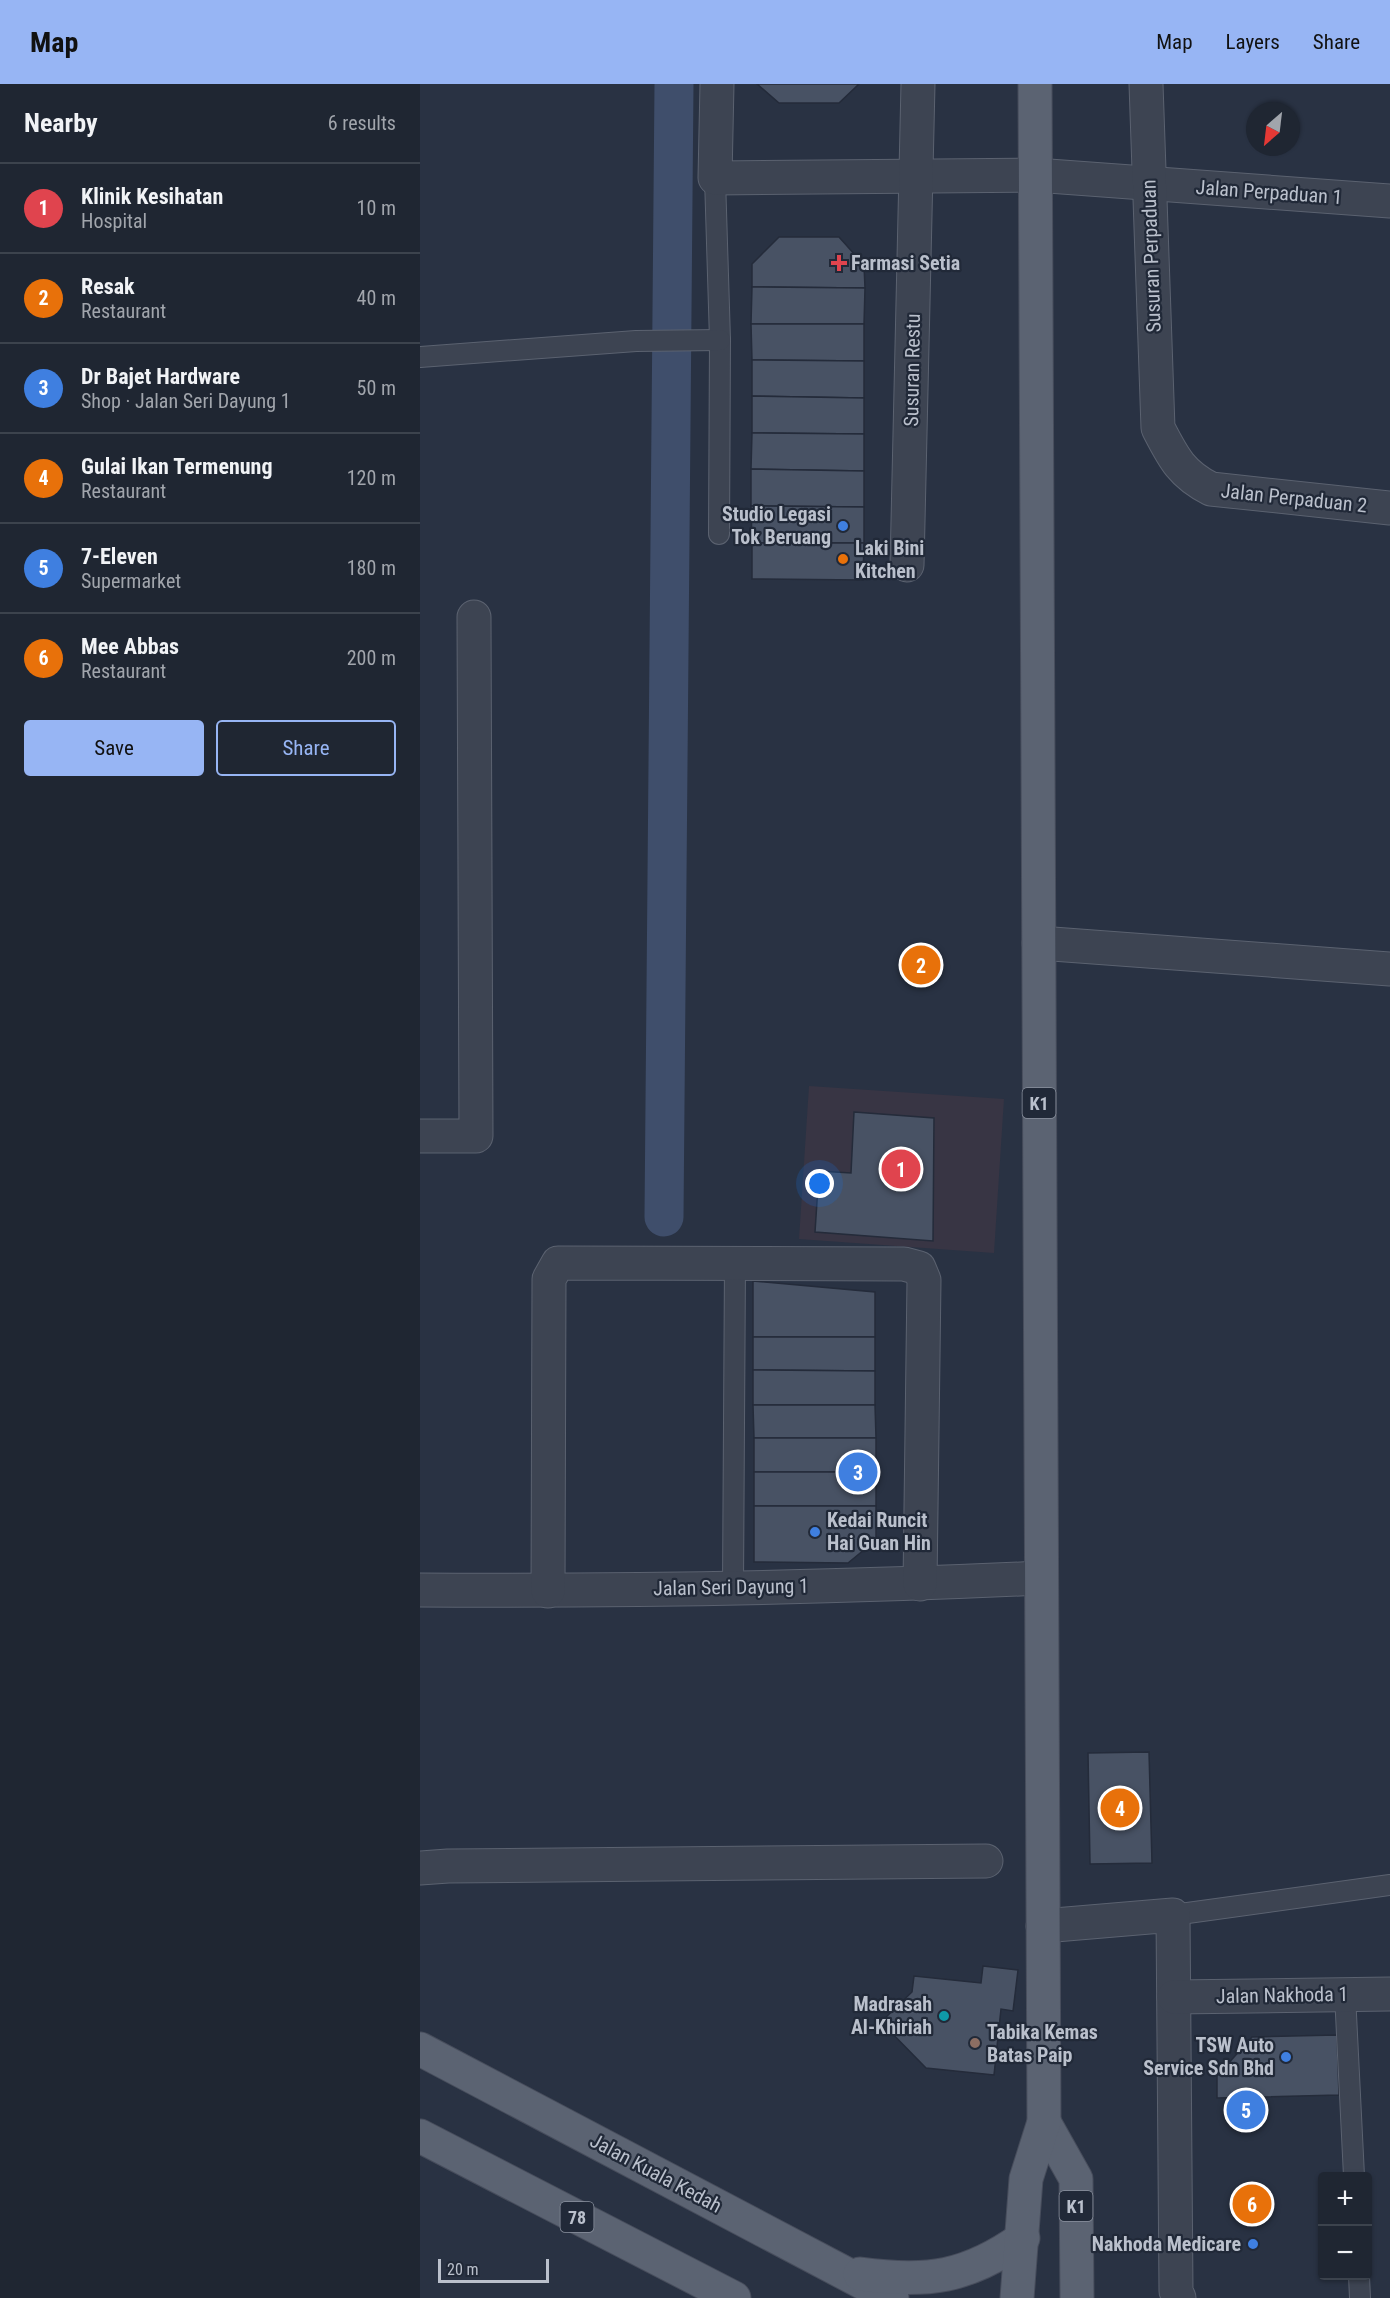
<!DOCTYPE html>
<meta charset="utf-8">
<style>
:root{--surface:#1f2632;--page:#2c323e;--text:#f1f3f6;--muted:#a1a5ac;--line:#3c434d;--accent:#97b5f4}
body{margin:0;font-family:"Roboto Condensed",sans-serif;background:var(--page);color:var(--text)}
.controls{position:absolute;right:18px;bottom:18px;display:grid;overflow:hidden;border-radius:6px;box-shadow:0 2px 4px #0004}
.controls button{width:54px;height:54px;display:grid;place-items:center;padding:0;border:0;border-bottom:2px solid var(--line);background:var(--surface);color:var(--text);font:30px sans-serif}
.compass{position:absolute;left:826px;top:18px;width:54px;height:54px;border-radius:50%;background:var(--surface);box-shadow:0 2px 4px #0004;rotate:208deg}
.scale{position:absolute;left:18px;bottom:15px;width:111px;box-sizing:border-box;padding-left:6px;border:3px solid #bac0cc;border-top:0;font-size:16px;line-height:21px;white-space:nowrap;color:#bac0cc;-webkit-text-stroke:4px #212938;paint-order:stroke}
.you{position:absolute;left:400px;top:1100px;width:21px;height:21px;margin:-15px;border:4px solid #fff;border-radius:50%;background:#1a73e8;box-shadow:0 0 0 9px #1a73e833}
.badge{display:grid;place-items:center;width:39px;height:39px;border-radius:50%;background:var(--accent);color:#fff;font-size:20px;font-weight:700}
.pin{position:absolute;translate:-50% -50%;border:3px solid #fff;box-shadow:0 2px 6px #0006}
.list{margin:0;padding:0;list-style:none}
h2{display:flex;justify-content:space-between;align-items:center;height:78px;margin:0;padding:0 24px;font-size:26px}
h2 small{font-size:20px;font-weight:400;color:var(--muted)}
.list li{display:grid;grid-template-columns:39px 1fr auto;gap:18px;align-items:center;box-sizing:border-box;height:90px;padding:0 24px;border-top:2px solid var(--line)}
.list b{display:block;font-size:22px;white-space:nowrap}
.list p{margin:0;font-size:20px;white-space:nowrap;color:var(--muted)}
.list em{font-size:20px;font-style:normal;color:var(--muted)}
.actions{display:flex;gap:12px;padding:18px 24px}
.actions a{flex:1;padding:14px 0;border:2px solid var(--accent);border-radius:6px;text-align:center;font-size:21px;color:var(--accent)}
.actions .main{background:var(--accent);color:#111}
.map{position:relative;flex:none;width:970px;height:2214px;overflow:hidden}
header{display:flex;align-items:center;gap:36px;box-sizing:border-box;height:84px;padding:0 30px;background:var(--accent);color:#111}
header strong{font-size:28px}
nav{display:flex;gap:33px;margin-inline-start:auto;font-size:21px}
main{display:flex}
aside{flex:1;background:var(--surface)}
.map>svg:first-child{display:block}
.medical{fill:#383544}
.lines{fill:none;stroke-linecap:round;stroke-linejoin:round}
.canal{stroke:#3f4e6b;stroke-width:39}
.building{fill:#485264;stroke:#242b3a;stroke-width:1.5}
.service-casing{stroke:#5b6270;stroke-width:22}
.minor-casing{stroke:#5b6270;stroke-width:35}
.primary-casing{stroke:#474d5c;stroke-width:35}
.service{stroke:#3d4452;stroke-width:20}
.minor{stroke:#3d4452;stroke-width:33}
.primary{stroke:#5b6372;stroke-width:33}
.health-dot{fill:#e0444e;stroke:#212938;stroke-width:2}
.shop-dot{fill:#3f7fe0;stroke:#212938;stroke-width:2}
.food-dot{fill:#e8710a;stroke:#212938;stroke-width:2}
.culture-dot{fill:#0f9aa8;stroke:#212938;stroke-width:2}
.education-dot{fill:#8d6e63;stroke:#212938;stroke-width:2}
.labels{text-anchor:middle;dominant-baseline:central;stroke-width:4.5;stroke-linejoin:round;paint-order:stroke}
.shield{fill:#212938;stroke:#8c93a0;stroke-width:1.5}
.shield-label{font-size:18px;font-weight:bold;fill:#bac0cc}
.street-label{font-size:20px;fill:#bac0cc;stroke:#212938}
.poi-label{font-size:20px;font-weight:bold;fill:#bac0cc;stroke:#212938;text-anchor:start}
</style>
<header>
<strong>Map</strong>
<nav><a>Map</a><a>Layers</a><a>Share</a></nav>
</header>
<main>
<aside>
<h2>Nearby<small>6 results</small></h2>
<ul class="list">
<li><span class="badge" style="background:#e0444e">1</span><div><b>Klinik Kesihatan</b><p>Hospital</p></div><em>10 m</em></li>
<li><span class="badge" style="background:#e8710a">2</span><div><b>Resak</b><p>Restaurant</p></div><em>40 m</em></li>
<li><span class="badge" style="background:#3f7fe0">3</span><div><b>Dr Bajet Hardware</b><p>Shop · Jalan Seri Dayung 1</p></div><em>50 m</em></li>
<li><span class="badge" style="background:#e8710a">4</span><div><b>Gulai Ikan Termenung</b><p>Restaurant</p></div><em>120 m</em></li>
<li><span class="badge" style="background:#3f7fe0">5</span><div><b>7-Eleven</b><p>Supermarket</p></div><em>180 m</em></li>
<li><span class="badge" style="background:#e8710a">6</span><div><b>Mee Abbas</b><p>Restaurant</p></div><em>200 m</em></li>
</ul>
<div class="actions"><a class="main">Save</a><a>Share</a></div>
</aside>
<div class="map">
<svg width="970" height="2214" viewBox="0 0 970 2214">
<rect width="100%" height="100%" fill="#293243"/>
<polygon class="medical" points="389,1002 584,1015 574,1169 379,1155"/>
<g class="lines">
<polyline class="canal" points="244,1133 254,0"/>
</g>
<g class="building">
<polygon points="337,0 439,0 419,19 359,19"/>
<polygon points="359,153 419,153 444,181 445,204 332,203 332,180"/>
<polygon points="332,203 445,204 444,240 331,240"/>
<polygon points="331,240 444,240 444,277 332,276"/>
<polygon points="332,276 444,277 444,314 332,312"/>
<polygon points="332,312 444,314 444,350 332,349"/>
<polygon points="332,349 444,350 444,387 331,385"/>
<polygon points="331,385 444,387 444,423 331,422"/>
<polygon points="331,422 444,423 444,459 332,459"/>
<polygon points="332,459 444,459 443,496 332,495"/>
<polygon points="434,1028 514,1034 513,1157 395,1148 399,1087 431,1089"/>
<polygon points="333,1197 455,1208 455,1253 333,1253"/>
<polygon points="333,1253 455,1253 455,1287 333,1286"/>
<polygon points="333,1286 455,1287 455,1321 333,1321"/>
<polygon points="333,1321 455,1321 456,1354 334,1354"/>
<rect x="334" y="1354" width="122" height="34"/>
<rect x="334" y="1388" width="122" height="34"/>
<polygon points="334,1422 456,1422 456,1456 428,1479 334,1478"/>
<polygon points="729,1668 732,1779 670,1780 668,1669"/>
<polygon points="563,1882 598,1886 593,1927 581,1925 574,1991 506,1984 461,1938 492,1908 494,1892 561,1899"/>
<polygon points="917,1951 919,2011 797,2014 797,1992 832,1953"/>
</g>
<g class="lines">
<defs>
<g id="service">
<polyline points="295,94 300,256 299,450"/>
<polyline points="0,273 216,257 300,256"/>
<polyline points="313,1502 315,1179"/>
<polyline points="753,1831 970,1801"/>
<polyline points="925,1910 934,2092"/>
<polyline points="939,2192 940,2214"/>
</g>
<g id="minor">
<polyline points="297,0 295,94 615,91 970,117"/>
<path d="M726,0L738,344C753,373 761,390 791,405L970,424"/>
<polyline points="487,481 498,0"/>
<polyline points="619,859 970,885"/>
<polyline points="0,1052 56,1052 54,533"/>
<path d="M0,1506C207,1507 415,1504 621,1494"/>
<polyline points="128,1507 129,1195 138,1179 484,1180 499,1184 504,1196 500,1500"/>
<polyline points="0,1784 28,1782 566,1777"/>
<polyline points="623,1842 753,1831 756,2207 759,2214"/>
<polyline points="754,1913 970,1910"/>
</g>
<g id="primary">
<polyline points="0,1965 472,2214"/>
<polyline points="624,2038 656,2095 657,2214"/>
<polyline points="0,2052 314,2214"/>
<path d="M440,2190C507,2199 547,2194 603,2154"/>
<polyline points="597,2214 606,2095 624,2038 615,0"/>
</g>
</defs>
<use href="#service" class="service-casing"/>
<use href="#minor" class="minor-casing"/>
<use href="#primary" class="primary-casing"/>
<use href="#service" class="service"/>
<use href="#minor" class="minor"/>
<use href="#primary" class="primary"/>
</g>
<path class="health-dot" d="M416 170h6v6h6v6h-6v6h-6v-6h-6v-6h6z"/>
<g class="shop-dot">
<circle cx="423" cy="442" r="6"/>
<circle cx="395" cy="1448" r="6"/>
<circle cx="866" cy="1973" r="6"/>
<circle cx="833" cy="2160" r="6"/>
</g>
<circle class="food-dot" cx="423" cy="475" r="6"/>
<circle class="culture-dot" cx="524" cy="1932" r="6"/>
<circle class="education-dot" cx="555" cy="1959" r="6"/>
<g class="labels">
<g class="shield">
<rect x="602.5" y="1004" width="33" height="30" rx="4.5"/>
<rect x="639.5" y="2107" width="33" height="30" rx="4.5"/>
<rect x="140.5" y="2118" width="33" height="30" rx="4.5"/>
</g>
<g class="shield-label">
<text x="619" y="1019">K1</text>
<text x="656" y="2122">K1</text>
<text x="157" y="2133">78</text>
</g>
<g class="street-label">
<text transform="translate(849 108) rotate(4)">Jalan Perpaduan 1</text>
<text transform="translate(731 172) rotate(-92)">Susuran Perpaduan</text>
<text transform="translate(492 286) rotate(-89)">Susuran Restu</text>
<text transform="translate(874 414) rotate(6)">Jalan Perpaduan 2</text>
<text transform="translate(311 1503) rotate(-1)">Jalan Seri Dayung 1</text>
<text transform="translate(862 1911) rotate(-1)">Jalan Nakhoda 1</text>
<text transform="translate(236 2089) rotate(28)">Jalan Kuala Kedah</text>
</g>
<g class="poi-label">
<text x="431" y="179">Farmasi Setia</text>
<text x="411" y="430" text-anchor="end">Studio Legasi<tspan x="411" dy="23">Tok Beruang</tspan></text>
<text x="435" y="464">Laki Bini<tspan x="435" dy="23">Kitchen</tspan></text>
<text x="407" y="1436">Kedai Runcit<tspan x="407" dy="23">Hai Guan Hin</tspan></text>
<text x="512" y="1920" text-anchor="end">Madrasah<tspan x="512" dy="23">Al-Khiriah</tspan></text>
<text x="567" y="1948">Tabika Kemas<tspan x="567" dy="23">Batas Paip</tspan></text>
<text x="854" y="1961" text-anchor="end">TSW Auto<tspan x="854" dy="23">Service Sdn Bhd</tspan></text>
<text x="821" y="2160" text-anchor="end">Nakhoda Medicare</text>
</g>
</g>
</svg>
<div class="controls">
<button>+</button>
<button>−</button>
</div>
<svg class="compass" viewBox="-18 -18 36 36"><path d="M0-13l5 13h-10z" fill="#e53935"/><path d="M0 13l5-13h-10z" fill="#a1a5ac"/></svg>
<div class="scale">20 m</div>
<div class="you"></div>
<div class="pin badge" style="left:481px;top:1085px;background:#e0444e">1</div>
<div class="pin badge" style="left:501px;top:881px;background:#e8710a">2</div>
<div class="pin badge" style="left:438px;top:1388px;background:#3f7fe0">3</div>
<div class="pin badge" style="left:700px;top:1724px;background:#e8710a">4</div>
<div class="pin badge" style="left:826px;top:2026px;background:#3f7fe0">5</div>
<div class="pin badge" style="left:832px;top:2120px;background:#e8710a">6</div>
</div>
</main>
